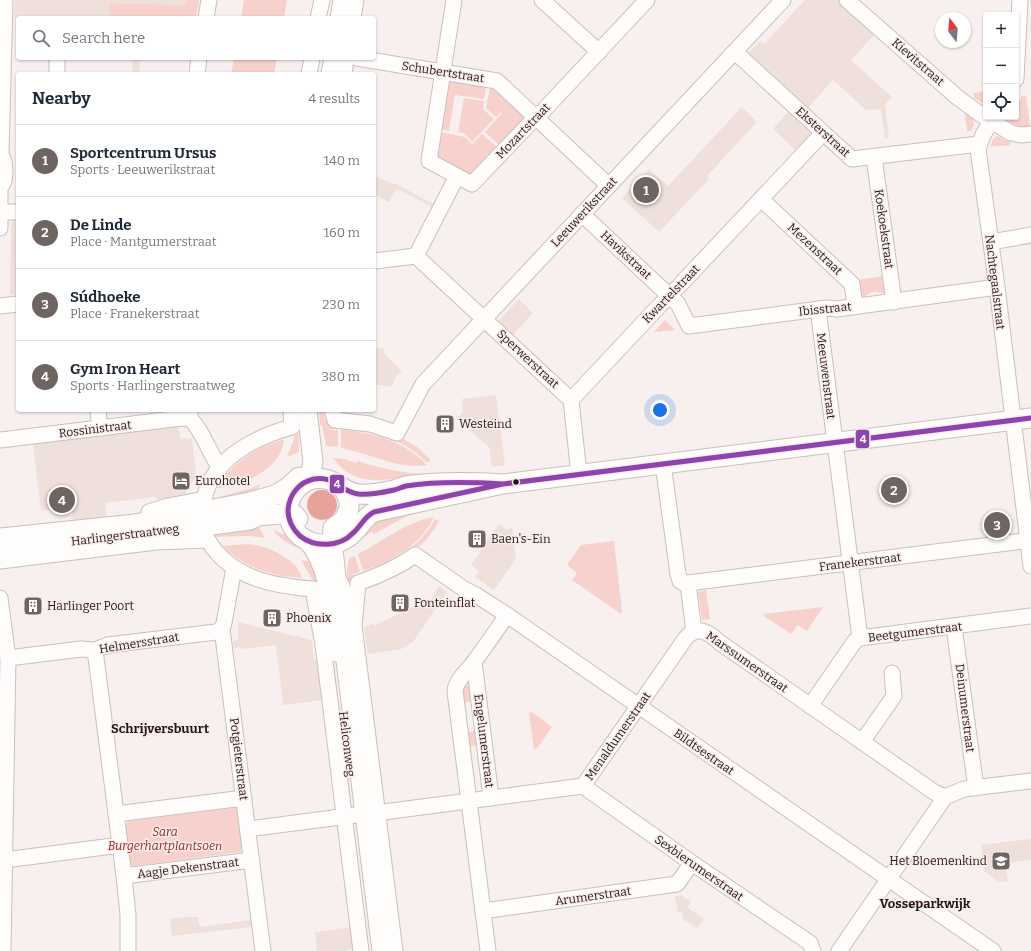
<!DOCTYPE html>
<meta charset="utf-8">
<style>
:root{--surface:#fff;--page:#f6f6f7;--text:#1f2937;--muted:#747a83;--line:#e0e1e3;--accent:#6e6462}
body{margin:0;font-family:Bitter,serif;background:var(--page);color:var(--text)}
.controls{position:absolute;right:12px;top:12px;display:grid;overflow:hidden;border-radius:4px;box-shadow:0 1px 3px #0004}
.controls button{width:36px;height:36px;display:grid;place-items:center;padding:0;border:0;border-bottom:1px solid var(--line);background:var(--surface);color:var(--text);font:20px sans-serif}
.compass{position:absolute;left:935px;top:12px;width:36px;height:36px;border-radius:50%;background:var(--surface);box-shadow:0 1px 3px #0004;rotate:344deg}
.you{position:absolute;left:660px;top:410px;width:14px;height:14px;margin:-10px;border:3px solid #fff;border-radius:50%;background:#1a73e8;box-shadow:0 0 0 6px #1a73e833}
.badge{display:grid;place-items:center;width:26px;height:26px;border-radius:50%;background:var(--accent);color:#fff;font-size:13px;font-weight:700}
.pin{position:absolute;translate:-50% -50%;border:2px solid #fff;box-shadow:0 1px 4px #0006}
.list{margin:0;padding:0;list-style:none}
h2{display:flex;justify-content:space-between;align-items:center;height:52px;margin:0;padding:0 16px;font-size:17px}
h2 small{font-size:13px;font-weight:400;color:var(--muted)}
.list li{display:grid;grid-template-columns:26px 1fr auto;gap:12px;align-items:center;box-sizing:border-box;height:72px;padding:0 16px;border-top:1px solid var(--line)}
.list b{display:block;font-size:15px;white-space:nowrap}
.list p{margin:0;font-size:13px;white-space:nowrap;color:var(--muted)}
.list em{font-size:13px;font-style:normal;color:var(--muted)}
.icon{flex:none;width:22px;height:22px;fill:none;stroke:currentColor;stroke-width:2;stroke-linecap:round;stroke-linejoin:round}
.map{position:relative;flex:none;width:1031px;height:951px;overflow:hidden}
.search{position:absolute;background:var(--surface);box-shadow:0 1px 3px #0004;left:16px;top:16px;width:360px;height:44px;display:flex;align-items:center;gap:10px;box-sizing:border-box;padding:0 14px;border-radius:4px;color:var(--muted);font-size:15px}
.panel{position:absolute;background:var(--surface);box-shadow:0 1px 3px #0004;left:16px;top:72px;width:360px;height:340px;border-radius:4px}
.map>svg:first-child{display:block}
.built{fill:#f0e0dc}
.green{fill:#f7d2cc}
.water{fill:#e9a299}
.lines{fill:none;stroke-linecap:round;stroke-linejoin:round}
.minor-casing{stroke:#c9bfbe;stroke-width:17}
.major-casing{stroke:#c9bfbe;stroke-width:21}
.minor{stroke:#fefdfc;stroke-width:15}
.major{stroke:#fefdfc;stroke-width:19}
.bus-1-casing{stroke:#fbedeb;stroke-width:8}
.bus-1{stroke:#8e44ad;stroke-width:5}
.bus-dot{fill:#231816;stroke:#fbedeb;stroke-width:1.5}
.labels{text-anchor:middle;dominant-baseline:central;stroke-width:3;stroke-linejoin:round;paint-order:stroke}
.street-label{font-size:12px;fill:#231816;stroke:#fbedeb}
.poi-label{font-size:12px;fill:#231816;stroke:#fbedeb;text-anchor:start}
.park-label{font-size:12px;font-style:italic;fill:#9a261f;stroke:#fbedeb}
.neighbourhood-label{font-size:13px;font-weight:bold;fill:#231816;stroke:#fbedeb}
.line-badge{stroke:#fbedeb;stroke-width:1.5}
.badge-label{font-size:11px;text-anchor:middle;font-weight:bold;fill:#fff}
</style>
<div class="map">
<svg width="1031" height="951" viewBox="0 0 1031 951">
<rect width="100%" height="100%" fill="#f8f0ee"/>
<g class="built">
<polygon points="15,0 186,0 185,5 111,3 110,18 18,18 18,20 15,20 14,17"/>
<polygon points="805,0 839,0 876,33 851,60 892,97 885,104 889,138 885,139 881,110 879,110 879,109 866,110 833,80 808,108 748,53 760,41 764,44"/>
<polygon points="133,58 140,58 139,74 132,74"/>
<polygon points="742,107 757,122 707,176 709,179 659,232 622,198 649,169 668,186"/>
<polygon points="788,112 811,134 796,151 773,129"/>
<polygon points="374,177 378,177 393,184 395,183 433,204 432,207 399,190 395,191 389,202 374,194"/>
<polygon points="12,221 18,221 18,295 12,295 10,293 11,224"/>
<polygon points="519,299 533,313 512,336 497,322"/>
<polygon points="384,348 385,349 383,353 402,371 395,378 392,387 374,384 374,349"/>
<polygon points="496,395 505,465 492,467 489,447 457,419 463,412 462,399"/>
<polygon points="178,425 181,439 192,438 196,476 183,497 159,500 154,497 105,503 107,519 73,521 71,507 41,511 33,444"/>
<polygon points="499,524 507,530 512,527 516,559 494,590 475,577 479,571 471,565"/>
<polygon points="439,586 447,592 413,642 401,649 368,654 364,627 373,623 374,626 432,598"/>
<polygon points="238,622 312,640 314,661 319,661 323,700 283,705 276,645 242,649 242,647 234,648 233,641 238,640"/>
<polygon points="1031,839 1031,860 1005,863 1008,881 999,882 984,871 981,845"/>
<polygon points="680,894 691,902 687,907 704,919 697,928 683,919 682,912 678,913 675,896 679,896"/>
<polygon points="184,917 198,917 200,927 251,920 252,927 172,936 170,919"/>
<polygon points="352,927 354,946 352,949 344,951 317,951 315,932"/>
</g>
<g class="green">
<polygon points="186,0 199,0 196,18 110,18 110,3 185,5"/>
<polygon points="244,0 287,0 284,18 241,18"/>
<polygon points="234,58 277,58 274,74 231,74"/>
<polygon points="449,81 486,87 484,99 455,95 449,131 440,129 448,83"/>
<polygon points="490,88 498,93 524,118 500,146 485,132 502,113 501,112 496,117 486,108"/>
<polygon points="986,91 986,106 974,98 973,93"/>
<path d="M1022,96H1026L1030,127C1022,128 1014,127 1008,120L1009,117H1016V107Z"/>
<polygon points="464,98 484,101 483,109 494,119 472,142 464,133 458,132"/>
<polygon points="967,113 973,118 974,125 971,131 967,131 965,114"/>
<polygon points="439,132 465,137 472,144 482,134 498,148 472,174 467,174 438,159 437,156"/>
<polygon points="997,136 1010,142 1010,145 990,147 993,139"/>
<polygon points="884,276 888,289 885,293 872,292 864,297 858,290 861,286 858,283 857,280"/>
<polygon points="665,320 675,330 654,332"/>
<polygon points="298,410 300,428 298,428 299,452 287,457 294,439"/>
<polygon points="319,410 323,410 325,421 326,420 326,416 330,415 338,424 338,429 330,429 331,430 338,430 338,447 326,446 322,425 320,425"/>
<path d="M341,424L398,436L417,447L431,460L427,463C405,439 373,431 341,429Z"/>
<path d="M341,430C374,432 404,441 427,465C399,470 368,453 341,448Z"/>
<path d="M284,439C282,469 243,486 217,488C232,462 256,448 284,439Z"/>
<path d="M333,458L344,459L356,463L358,461C384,470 410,474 438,475C427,476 415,476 404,478C375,481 352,484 333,458Z"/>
<polygon points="260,484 256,494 191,505 252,488"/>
<polygon points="424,510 403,518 374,534 372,532 356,542 362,534 377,521"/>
<path d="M434,517C421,545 391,562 363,571L358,554C383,541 405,522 434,517Z"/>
<path d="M435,519L439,521C421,554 397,561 365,577L364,573C393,563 420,547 435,519Z"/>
<polygon points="259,528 265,538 250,536 209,537 8,554"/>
<path d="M273,530L291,537L306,550C293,547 281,541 273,530Z"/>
<polygon points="614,541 622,612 621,614 572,580 577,573 567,565 581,545"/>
<path d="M247,544C266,545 296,558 302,578C272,576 244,568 223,546Z"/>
<polygon points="355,556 360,572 352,574 352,575 360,574 362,578 352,622 347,582 347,569 349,558"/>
<polygon points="301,560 315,563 323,585 314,583"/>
<polygon points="706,590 710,619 702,620 698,592"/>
<polygon points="823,607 807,631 798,625 791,634 764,616 764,614"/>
<polygon points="331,641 350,792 345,792 332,660"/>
<polygon points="465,685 471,686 475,701 461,703 461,687"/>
<polygon points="532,712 552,727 538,747 534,750 529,713"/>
<polygon points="478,731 480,745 467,747 465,732"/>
<polygon points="233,808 235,808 238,812 242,848 240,852 134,866 130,865 125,826 128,821"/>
<polygon points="353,829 354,830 369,951 368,951"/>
</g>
<circle class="water" cx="322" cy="505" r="15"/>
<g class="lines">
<defs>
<g id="minor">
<polyline points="454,0 429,161 457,176"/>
<polyline points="542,0 599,52"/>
<polyline points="847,0 957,97 980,114 1011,133 1021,135 1031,134"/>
<polyline points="206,18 209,0"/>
<polyline points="318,18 322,0"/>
<polyline points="353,18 356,0"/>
<polyline points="735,52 852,159 979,144"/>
<polyline points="357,58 497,81 609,186"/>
<polyline points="57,74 57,58"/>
<polyline points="197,74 199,58"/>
<polyline points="309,74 312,58"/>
<polyline points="344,74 346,58"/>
<polyline points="1016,79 1020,0"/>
<polyline points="994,117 983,135 978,149 997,287 1031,566"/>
<polyline points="1,155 5,0"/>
<polyline points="0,156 1,155 4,161 5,172 4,181 0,189 0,228"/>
<polyline points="874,157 894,302"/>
<polyline points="761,199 852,284 855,306"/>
<polyline points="0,212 18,212"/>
<path d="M582,214L678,304L689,326L827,308L837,309C890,302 943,294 997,287"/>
<polyline points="991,242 1031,235"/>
<polyline points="416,256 457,176 472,184 536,117 543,111 647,0"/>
<polyline points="416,256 571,400"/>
<polyline points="374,261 416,256"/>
<polyline points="0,306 18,304"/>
<polyline points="818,309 860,638"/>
<polyline points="571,400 660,305 679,286 823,133"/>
<polyline points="571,400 579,474"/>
<polyline points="98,410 100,428"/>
<path d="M190,410V419C200,426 211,456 220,468"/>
<polyline points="332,410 335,420 370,424 397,433 423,384 783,0"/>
<polyline points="0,440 182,418 190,419"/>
<polyline points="663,464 678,574 680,581 683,583 688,583 694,632"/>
<path d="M149,512L168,506L204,499C213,458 255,437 292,427L291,410"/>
<path d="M0,561L156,542L208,540C230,578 273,586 313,589L323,645L361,951"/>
<polyline points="234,568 224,623 222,629 263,951"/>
<polyline points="688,583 1031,540"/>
<polyline points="0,598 8,658 3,951"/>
<polyline points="954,627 976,788"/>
<polyline points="95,650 124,876 128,915 128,951"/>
<polyline points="8,658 81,649 95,650 108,645 216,632 222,629"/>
<polyline points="474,662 491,797"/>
<polyline points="810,706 855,641 860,638 1031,616"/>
<polyline points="862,742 894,696 892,673"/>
<polyline points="583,786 692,863 810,943 813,951"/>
<polyline points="116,814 244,798"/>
<path d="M368,814L583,786L685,639C696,625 708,631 719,642L934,792L945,797"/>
<polyline points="248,829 356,815"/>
<polyline points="5,860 120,845"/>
<polyline points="124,876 252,860"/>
<polyline points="483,911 677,884 692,863"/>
<path d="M395,951L354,626L358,583C378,576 397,568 415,555L464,589L476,595L507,615L993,951"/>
<path d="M488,951L455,691C456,680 467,671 474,662C485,647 496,631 507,615"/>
<polyline points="839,951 945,797 964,789 1031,781"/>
</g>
<g id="major">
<polyline points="340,18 343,0"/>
<polyline points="331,74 334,58"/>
<polyline points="304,483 311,472 313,462 307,410"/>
<path d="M503,484C470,482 438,481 406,486C402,487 398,489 394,490C385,492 367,495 358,494C341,492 334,475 314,479C299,482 289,495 288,510C288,520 293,530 300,536C315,548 340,547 353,533C361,526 364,517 374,512L503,484L1031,418"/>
<polyline points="344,489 349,501 349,508 344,520 333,528 332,539 336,578 340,586 346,622 345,653 382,951"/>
<polyline points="0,538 135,524 250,502 275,495 287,488 299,477"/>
<path d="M308,541C332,568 332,617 336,652"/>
<polyline points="0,550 109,538 250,520 258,516 291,513 295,515 298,519"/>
</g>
</defs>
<use href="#minor" class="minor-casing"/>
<use href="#major" class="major-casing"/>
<use href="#minor" class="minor"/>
<use href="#major" class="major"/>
<defs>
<path id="bus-1" d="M503,484C470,482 438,481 406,486C402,487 398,489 394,490C385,492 367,495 358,494C341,492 334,475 314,479C299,482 289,495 288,510C288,520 293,530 300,536C315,548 340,547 353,533C361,526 364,517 374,512L503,484L1031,418"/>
</defs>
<use href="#bus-1" class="bus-1-casing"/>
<use href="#bus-1" class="bus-1"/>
</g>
<defs>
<symbol id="building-square" viewBox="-11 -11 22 22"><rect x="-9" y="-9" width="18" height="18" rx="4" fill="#6e6462" stroke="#fbedeb"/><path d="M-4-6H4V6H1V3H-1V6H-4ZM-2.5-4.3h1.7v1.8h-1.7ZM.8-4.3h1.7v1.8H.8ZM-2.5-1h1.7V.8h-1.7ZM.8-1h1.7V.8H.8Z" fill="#fff"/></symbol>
<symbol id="hotel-square" viewBox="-11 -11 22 22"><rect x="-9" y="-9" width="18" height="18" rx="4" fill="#6e6462" stroke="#fbedeb"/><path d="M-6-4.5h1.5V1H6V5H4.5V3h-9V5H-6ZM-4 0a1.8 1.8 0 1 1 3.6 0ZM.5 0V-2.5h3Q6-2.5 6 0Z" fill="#fff"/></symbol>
<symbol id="school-square" viewBox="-11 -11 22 22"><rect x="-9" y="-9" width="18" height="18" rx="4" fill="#6e6462" stroke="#fbedeb"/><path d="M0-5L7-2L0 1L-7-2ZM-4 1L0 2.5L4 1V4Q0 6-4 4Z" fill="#fff"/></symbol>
</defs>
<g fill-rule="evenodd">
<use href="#building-square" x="434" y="413" width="22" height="22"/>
<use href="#hotel-square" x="170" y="470" width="22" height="22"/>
<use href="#building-square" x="466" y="528" width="22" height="22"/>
<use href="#building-square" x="389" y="592" width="22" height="22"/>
<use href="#building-square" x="22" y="595" width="22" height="22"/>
<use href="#building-square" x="261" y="607" width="22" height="22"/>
<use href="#school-square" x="990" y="850" width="22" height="22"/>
</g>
<circle class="bus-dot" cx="516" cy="482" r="3.5"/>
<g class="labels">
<g class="street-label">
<text transform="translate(918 62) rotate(41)">Kievitstraat</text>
<text transform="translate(443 72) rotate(9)">Schubertstraat</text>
<text transform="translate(523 131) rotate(-46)">Mozartstraat</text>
<text transform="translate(823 132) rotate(42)">Eksterstraat</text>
<text transform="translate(584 212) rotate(-47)">Leeuwerikstraat</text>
<text transform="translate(884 229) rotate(82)">Koekoekstraat</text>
<text transform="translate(815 249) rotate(43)">Mezenstraat</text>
<text transform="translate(626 255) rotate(43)">Havikstraat</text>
<text transform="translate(995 282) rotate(83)">Nachtegaalstraat</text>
<text transform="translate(671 294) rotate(-46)">Kwartelstraat</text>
<text transform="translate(825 309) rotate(-6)">Ibisstraat</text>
<text transform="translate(528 359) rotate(43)">Sperwerstraat</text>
<text transform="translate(826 376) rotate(83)">Meeuwenstraat</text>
<text transform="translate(95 429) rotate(-7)">Rossinistraat</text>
<text transform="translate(125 535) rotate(-7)">Harlingerstraatweg</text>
<text transform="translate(860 562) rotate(-7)">Franekerstraat</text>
<text transform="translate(915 632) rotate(-7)">Beetgumerstraat</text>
<text transform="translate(139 643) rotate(-9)">Helmersstraat</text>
<text transform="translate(747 662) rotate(35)">Marssumerstraat</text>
<text transform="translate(965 708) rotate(83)">Deinumerstraat</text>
<text transform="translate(618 736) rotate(-55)">Menaldumerstraat</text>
<text transform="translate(484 741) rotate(83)">Engelumerstraat</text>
<text transform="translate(347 744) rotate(83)">Heliconweg</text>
<text transform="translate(704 752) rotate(35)">Bildtsestraat</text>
<text transform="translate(239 759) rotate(83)">Potgieterstraat</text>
<text transform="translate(188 868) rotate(-7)">Aagje Dekenstraat</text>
<text transform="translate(699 868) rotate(35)">Sexbierumerstraat</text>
<text transform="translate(593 896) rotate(-8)">Arumerstraat</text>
</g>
<g class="poi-label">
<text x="459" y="424">Westeind</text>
<text x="195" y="481">Eurohotel</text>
<text x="491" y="539">Baen's-Ein</text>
<text x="414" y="603">Fonteinflat</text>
<text x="47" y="606">Harlinger Poort</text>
<text x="286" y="618">Phoenix</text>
<text x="987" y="861" text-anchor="end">Het Bloemenkind</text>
</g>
<g class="park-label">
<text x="165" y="832">Sara<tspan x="165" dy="14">Burgerhartplantsoen</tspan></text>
</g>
<g class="neighbourhood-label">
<text x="160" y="728">Schrijversbuurt</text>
<text x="925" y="903">Vosseparkwijk</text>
</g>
</g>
<g class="line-badge">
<rect x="855" y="429" width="15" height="20" rx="4" fill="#8e44ad"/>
<rect x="329" y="474" width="16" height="20" rx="4" fill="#8e44ad"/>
</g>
<g class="badge-label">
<text x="863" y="443">4</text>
<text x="337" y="488">4</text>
</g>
</svg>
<div class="controls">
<button>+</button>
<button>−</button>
<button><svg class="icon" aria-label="locate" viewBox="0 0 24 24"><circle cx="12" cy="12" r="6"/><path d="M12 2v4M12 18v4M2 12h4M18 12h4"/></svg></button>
</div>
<svg class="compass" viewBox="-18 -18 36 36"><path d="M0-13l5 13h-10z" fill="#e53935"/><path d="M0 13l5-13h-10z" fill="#747a83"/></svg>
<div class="you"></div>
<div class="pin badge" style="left:646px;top:190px">1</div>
<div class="pin badge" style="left:894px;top:490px">2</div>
<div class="pin badge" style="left:997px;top:525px">3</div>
<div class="pin badge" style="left:62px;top:500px">4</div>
<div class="search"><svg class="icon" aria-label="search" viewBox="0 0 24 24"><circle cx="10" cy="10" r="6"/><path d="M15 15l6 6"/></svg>Search here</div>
<section class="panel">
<h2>Nearby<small>4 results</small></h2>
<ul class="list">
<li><span class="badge">1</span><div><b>Sportcentrum Ursus</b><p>Sports · Leeuwerikstraat</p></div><em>140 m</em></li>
<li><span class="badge">2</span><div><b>De Linde</b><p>Place · Mantgumerstraat</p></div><em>160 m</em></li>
<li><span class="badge">3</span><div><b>Súdhoeke</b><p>Place · Franekerstraat</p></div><em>230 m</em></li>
<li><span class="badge">4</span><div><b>Gym Iron Heart</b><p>Sports · Harlingerstraatweg</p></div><em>380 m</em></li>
</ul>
</section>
</div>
